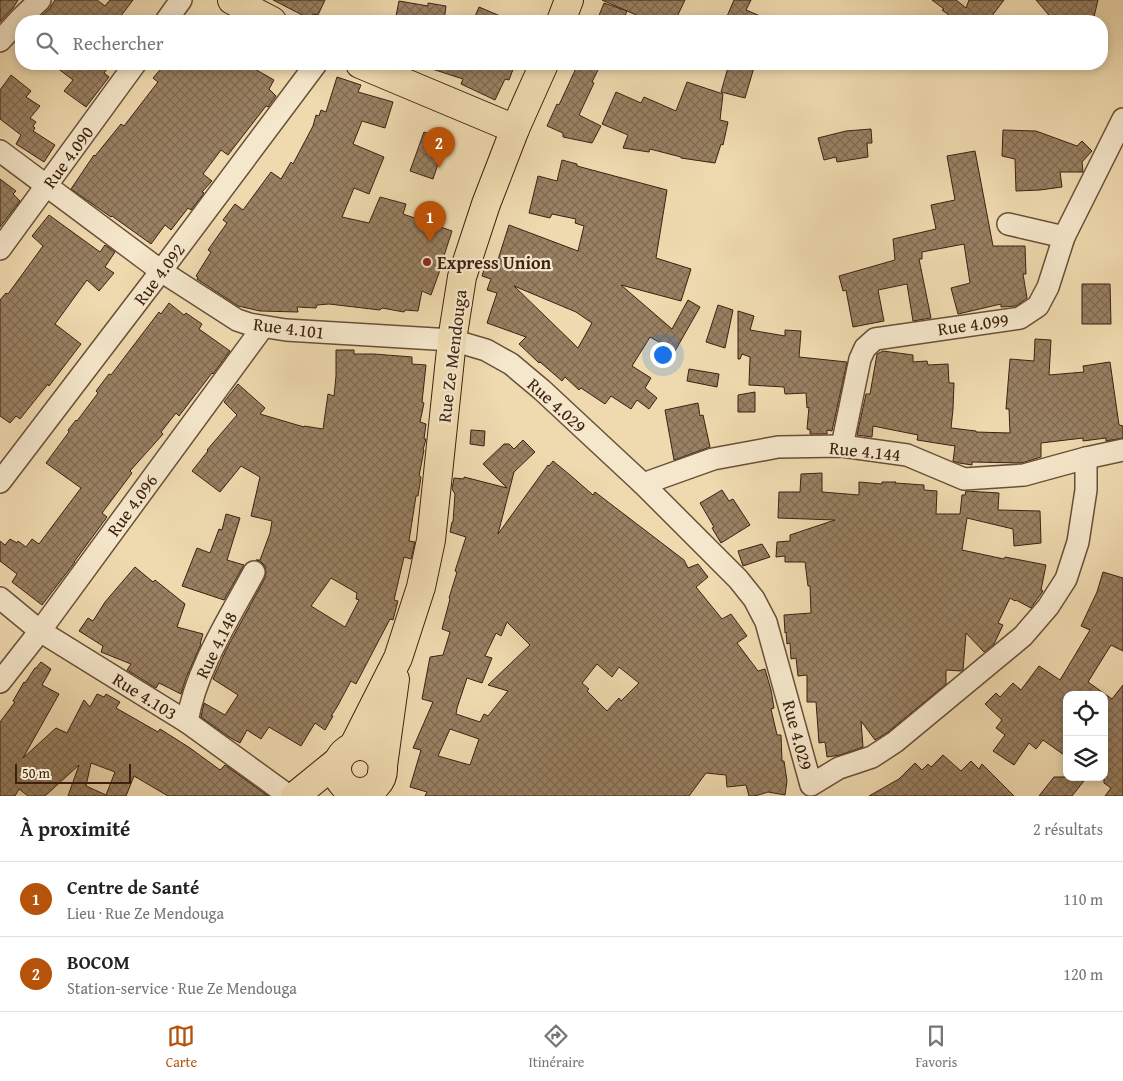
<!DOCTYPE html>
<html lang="fr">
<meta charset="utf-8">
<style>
:root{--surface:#fff;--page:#f6f6f6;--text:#222;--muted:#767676;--line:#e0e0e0;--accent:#b45309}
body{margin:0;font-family:"Gentium Book Plus",serif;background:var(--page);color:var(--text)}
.controls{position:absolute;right:15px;bottom:15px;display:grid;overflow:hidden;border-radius:10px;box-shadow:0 2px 8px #0003}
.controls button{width:45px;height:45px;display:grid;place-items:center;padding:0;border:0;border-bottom:1px solid var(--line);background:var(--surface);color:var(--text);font:25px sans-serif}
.scale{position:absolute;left:15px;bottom:12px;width:116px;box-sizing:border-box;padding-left:5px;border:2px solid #3c2111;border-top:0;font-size:14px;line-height:18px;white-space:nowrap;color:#3c2111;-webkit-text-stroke:4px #f5e7cb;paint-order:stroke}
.you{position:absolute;left:662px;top:354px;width:18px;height:18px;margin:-12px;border:4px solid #fff;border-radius:50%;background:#1a73e8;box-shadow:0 0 0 8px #1a73e833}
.badge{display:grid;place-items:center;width:32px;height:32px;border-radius:50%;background:var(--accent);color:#fff;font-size:16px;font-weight:700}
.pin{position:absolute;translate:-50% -41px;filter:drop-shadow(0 1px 2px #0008)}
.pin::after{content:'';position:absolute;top:26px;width:18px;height:15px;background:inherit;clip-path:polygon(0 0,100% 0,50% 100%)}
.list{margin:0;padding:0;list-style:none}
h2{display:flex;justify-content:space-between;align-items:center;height:65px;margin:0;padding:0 20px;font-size:21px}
h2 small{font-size:16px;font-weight:400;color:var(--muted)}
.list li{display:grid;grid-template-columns:32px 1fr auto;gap:15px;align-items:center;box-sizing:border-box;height:75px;padding:0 20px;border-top:1px solid var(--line)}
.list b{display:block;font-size:19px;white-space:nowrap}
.list p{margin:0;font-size:16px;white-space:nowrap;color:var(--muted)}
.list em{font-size:16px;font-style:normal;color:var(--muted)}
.icon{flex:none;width:28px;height:28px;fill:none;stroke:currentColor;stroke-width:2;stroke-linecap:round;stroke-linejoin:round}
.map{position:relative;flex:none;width:1123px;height:796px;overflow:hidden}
.search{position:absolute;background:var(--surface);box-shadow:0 2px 8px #0003;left:15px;right:15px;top:15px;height:55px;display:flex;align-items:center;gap:12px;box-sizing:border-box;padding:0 18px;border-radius:20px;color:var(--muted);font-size:19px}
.sheet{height:215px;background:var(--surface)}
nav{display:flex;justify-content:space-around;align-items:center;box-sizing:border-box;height:70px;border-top:1px solid var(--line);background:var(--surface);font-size:14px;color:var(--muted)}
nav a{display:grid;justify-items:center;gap:2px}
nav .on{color:var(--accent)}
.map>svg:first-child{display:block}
.building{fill:url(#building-cross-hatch);stroke:#3c2111;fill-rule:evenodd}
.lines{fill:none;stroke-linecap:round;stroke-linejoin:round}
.minor-casing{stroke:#694f38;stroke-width:24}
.major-casing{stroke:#3c2111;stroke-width:30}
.minor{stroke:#f5e7cb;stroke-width:21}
.major{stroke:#efdaaf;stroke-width:28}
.poi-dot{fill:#8f2418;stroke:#f5e7cb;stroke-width:2}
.labels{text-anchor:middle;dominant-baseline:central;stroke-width:4.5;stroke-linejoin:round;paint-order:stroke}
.street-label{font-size:18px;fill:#3c2111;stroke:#f5e7cb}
.poi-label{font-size:18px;font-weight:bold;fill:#3c2111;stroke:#f5e7cb;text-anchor:start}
</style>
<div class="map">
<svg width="1123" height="796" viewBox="0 0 1123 796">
<defs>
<pattern id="building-cross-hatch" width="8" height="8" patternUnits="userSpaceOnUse" patternTransform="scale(1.25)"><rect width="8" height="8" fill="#998163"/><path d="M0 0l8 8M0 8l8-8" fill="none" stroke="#7e6950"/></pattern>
</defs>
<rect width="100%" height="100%" fill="#efdaaf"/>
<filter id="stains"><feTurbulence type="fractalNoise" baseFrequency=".004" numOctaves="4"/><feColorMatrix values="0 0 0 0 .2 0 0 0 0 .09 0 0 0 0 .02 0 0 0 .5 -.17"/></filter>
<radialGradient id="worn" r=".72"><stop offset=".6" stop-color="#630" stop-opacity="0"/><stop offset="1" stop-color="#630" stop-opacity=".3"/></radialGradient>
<g class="building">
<polygon points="0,0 18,0 13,8 0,22"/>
<polygon points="55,0 97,0 105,6 110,0 133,0 117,21 36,21 50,8"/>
<polygon points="273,0 325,0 318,15 313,14 310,19"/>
<polygon points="602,0 685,0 675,21 650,21"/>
<polygon points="734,0 751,0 746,10 772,21 725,21"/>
<polygon points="932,0 956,0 966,8 969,0 1004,0 988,21 957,21 942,10 944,9"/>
<polygon points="1036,0 1098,0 1093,21 1054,21"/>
<polygon points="399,1 428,6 428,3 446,6 444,21 395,21"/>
<polygon points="604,3 627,11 623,21 605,21 598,18"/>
<polygon points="479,7 512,21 473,21"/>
<polygon points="52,64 111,64 104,73 109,77 86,107 64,91 73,80"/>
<polygon points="165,64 246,64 274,80 269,89 276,96 268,107 266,106 228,155 221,150 203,174 212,181 202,192 204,193 191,210 188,208 171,230 165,225 151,244 112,216 111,217 71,189 94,155 95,156 121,124 124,126 158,82 153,78"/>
<polygon points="423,64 515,64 509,80 505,79 495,100 461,84 463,79 423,66"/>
<polygon points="578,64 601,64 592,82 594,83 579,115 601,126 592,143 563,137 563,133 547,126 557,104 559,105"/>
<polygon points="729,64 755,64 745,98 721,92"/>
<polygon points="11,75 31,91 26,97 40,106 30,118 36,122 33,126 35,128 33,131 55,145 44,162 16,144 21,135 0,119 0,90"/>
<polygon points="337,77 361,85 358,92 393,102 385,128 362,121 353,144 384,157 369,194 354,188 342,217 369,223 380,197 406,204 403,214 452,231 443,259 444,259 431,295 422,291 418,311 405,310 404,312 382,308 380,310 329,304 317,305 316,308 297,307 298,312 260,311 238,306 197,279 198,277 196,276 211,252 208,250 227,223 223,220 235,204 243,210 271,172 281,179 291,162 293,164 313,126 316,115 319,116 321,110 326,112"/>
<polygon points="687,82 723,94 720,120 728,122 723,145 721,144 715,163 681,158 681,157 650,149 649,152 623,148 628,135 602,124 616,92 641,103 644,97 676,111"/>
<polygon points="871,129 872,143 867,143 868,157 837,162 836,157 824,160 818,138 846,131"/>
<polygon points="1003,130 1036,131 1077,146 1082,141 1092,151 1082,162 1083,172 1060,172 1062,187 1040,190 1016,191 1015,159 1002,156"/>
<polygon points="424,132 446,140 433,179 410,171"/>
<polygon points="975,151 993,246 1025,246 1026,274 1023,274 1027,298 1016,306 1001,307 1001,304 958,314 951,288 970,283 964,244 922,252 922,259 919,259 931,318 913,321 907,284 878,290 884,321 853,327 846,290 843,291 839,276 895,260 893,239 936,229 931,205 955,200 947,156"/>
<path d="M562,160L577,164V166L667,190L656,258L691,269L681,301L621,285L672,329L688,300L700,307L675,351L650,337L632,366L651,378L645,388L657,398L649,409L637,400L631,409L611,396L605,404L581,388L579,390L565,377L562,381L540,362L539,363L519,344L526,337L487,323L497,293L487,290L491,279L482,276L486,263L496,266L509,225L578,251L584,226L575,223L576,219L552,214L550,218L529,213L538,176L557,181ZM514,286L576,312L592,323L578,348Z"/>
<polygon points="0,179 16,191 13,194 20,201 0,227"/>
<polygon points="49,215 100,252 105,245 115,252 105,267 114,273 99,291 87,280 55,324 81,344 49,386 48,384 20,419 16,416 10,423 0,416 0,300 6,293 8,294 43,246 32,236"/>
<polygon points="1082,284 1110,284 1111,324 1082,324"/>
<polygon points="169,303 184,315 186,313 202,324 199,329 230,351 213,374 212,373 179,416 176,413 161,432 163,434 130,471 132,473 102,513 107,517 74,562 75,562 42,605 12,582 17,574 0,561 0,541 5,545 10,539 17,543 18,541 26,547 32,539 39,544 81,488 46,463 69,432 68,430 76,420 77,421 98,393 96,391 109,374 111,375 159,312 161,314"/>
<polygon points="718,305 733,310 725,348 706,342"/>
<polygon points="738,311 754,316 750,330 785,336 785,330 801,331 799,357 847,362 832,431 827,430 827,434 810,434 810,430 807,429 809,407 807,408 806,393 785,394 784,387 749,385 750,357 742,354 740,359 738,359"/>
<polygon points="1035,339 1051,340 1049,375 1084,372 1083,366 1110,362 1119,425 1123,426 1123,438 1106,441 1106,438 1083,441 1083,438 1041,443 1041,457 1022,463 972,462 972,465 959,463 953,461 955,446 917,440 918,435 873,426 872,437 857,435 866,394 870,394 877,354 883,351 913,355 913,362 927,361 928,365 948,364 949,383 954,383 953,409 951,428 976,431 976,432 1010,433 1009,409 1006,409 1010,359 1034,361"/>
<path d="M336,350H354V354H374L412,357V364L426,365L422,402L424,403L420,422L426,424L424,439H426L423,450H424L419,476L421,477L418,496H416L409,541L415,542L411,559L404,557L394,600L398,601L393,620L390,619L356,684L351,681L337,707L331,716H333L325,730L315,723L301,746L269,727L261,739L247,730L240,743L229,737L201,717L204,703L225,715L238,695L213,679L226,650L265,578L266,572L265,566L260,561L256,560H260L270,533L272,521L251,516L260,477L241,466L220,492L192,471L208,451L207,450L237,415L224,402L238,384L265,408L260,414L304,427V426L323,429L328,394L334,396L336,376ZM331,578L357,593L356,599L359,600L345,627L311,606Z"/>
<polygon points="689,369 719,374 717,387 687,381"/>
<polygon points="755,392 755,412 738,412 738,395"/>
<polygon points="698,403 700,416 703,415 710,447 674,460 665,410"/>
<polygon points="471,430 485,431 484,446 470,444"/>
<path d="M523,440L535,452L514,472L498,534L548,465L549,466L553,461L570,475L593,495L595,492L684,560L688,568L698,564L708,577L696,587L722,619L731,614L747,636L737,643L758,671L765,669L771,690L774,708L771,709L777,735H781L782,761H784L787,781L785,795L768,792L755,796H749L746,785L727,787L726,775L706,773L689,796H425L427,792L410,787L421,750L413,748L433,702L422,699L430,657L443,655L450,632L442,629L450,599L449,598L457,572L455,571L466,537L450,532L452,522H453L455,494L452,489L454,478L464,479V477L507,488L483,464L504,444H509L514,449ZM507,622L530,645L488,685L508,691L488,716L484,714L480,722L456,714L457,709V708L467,678L482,683L492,658L485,656L496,633L501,636ZM597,664L612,677L619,667L639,683L621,701L619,698L607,711L587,691L589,689L582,683ZM450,729L479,739L470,765L438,756Z"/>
<polygon points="822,473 822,492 859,495 859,482 882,484 882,482 896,482 895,483 924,485 924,490 937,491 936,514 960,514 962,495 965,495 966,491 999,493 998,510 1040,511 1041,543 1014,546 1013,529 967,518 962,550 1004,559 1005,557 1046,565 1041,590 1043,591 1031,608 1016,600 1015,601 1010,598 998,623 1003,625 994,644 984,652 966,633 963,670 961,671 946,670 946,684 888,732 875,740 861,721 863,747 840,755 827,757 825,742 819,743 816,702 807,702 807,675 798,676 796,658 791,659 790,643 787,644 786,632 785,633 784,615 811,613 810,586 808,586 805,562 785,562 785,556 776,557 777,542 790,541 790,535 835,520 778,518 779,492 800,492 801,474"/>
<polygon points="722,490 729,501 733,499 750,525 721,543 712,528 714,527 700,503"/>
<polygon points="226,514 240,518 227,560 244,565 224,600 182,586 197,548 210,553 219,529 222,530"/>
<polygon points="762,544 770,557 743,566 738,551"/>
<polygon points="135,567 153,582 155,580 185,604 177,627 203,634 200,644 201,644 186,678 181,694 159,683 156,688 127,670 131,664 101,652 103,646 79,631 88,618 93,621 105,602"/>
<polygon points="1103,572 1123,578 1123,651 1111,645 1088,682 1112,699 1123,685 1123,796 1105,796 1111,788 1104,783 1104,695 1067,695 1067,757 1043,740 1036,749 1029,743 1014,765 993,751 1005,735 996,728 1002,720 985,704 996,693 1000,697 1013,683 1021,690 1039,666 1060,680 1090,630 1081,626 1097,592"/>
<path d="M41,662L51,669L42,685L59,694L23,758L56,728L67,733L84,700L90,707L97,694L104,697L106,694L120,702L116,708L158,732L160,729L190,748L220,770L225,765L268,796H168L134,776L126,796H68L79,765L45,796H28L19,789L15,796H0V722L15,702L13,701L24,682L25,683L35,668H36ZM91,763L115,772L106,795L86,786Z"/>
<polygon points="943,755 961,771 971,761 979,769 982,764 1014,796 869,796 899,779 915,763 922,770 928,764 931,767"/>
<polygon points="1054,777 1087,777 1072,796 1039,796"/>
</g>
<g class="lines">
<defs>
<g id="minor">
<polyline points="166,21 181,0"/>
<polyline points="0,41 20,19 40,0"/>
<polyline points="0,151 161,271 237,320 249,324 286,330 452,340 486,350 511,364 542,390 643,484 738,579 754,599 766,622 811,785 839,768 872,757 895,742 1023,636 1048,607 1066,579 1078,542 1086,490 1086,458 1123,450"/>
<polyline points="1008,224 1064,237"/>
<polyline points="0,249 135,64"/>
<polyline points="842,446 860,359 865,348 875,339 1020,318 1038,306 1048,287 1064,237 1123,119"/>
<polyline points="0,482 161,271 316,64"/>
<polyline points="643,484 713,459 778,447 842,446 907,455 964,479 1024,475 1086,458"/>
<polyline points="0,598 40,631 187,722 289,796"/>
<polyline points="0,682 40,631 263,327"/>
<path d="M187,722C196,669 229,619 254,572"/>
</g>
<g id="major">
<polyline points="232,0 272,21"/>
<polyline points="561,21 569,0"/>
<polyline points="360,64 515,129"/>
<circle cx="360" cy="769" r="23"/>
<polyline points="353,747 398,658 421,587 431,540 452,340 462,277 486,204 515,129 544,64"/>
<polyline points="382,773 395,679"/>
<polyline points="295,796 338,761"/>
</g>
</defs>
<use href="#minor" class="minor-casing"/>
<use href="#major" class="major-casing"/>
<use href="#minor" class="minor"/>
<use href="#major" class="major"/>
</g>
<circle class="poi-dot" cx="427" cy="262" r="5"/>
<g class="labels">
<g class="street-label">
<text transform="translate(68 157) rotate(-54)">Rue 4.090</text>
<text transform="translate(159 274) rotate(-53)">Rue 4.092</text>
<text transform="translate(973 324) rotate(-8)">Rue 4.099</text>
<text transform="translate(289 328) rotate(7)">Rue 4.101</text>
<text transform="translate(452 356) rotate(-83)">Rue Ze Mendouga</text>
<text transform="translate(557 405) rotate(42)">Rue 4.029</text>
<text transform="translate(865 451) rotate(6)">Rue 4.144</text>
<text transform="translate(132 505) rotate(-54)">Rue 4.096</text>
<text transform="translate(216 645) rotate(-64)">Rue 4.148</text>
<text transform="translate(145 696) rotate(32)">Rue 4.103</text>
<text transform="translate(798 735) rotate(75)">Rue 4.029</text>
</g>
<g class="poi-label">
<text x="437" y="262">Express Union</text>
</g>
</g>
<rect width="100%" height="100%" filter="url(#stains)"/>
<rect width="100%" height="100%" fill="url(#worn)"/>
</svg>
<div class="controls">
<button><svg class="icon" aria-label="locate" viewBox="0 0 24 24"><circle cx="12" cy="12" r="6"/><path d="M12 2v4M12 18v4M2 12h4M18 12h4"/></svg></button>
<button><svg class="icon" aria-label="layers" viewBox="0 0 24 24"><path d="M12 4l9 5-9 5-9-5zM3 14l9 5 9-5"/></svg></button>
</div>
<div class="scale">50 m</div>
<div class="you"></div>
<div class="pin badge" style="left:430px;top:242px">1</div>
<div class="pin badge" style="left:439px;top:168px">2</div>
<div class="search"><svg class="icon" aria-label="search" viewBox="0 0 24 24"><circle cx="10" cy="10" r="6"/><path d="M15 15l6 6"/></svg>Rechercher</div>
</div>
<section class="sheet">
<h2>À proximité<small>2 résultats</small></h2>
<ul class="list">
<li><span class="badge">1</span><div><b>Centre de Santé</b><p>Lieu · Rue Ze Mendouga</p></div><em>110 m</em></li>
<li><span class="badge">2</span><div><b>BOCOM</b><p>Station-service · Rue Ze Mendouga</p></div><em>120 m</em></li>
</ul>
</section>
<nav>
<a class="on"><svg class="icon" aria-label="map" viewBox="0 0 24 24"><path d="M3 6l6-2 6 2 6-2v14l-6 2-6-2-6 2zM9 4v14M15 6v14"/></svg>Carte</a>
<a><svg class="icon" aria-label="directions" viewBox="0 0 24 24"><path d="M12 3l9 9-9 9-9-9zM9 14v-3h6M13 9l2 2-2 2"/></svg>Itinéraire</a>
<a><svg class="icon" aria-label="saved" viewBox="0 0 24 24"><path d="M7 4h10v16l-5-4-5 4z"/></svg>Favoris</a>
</nav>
